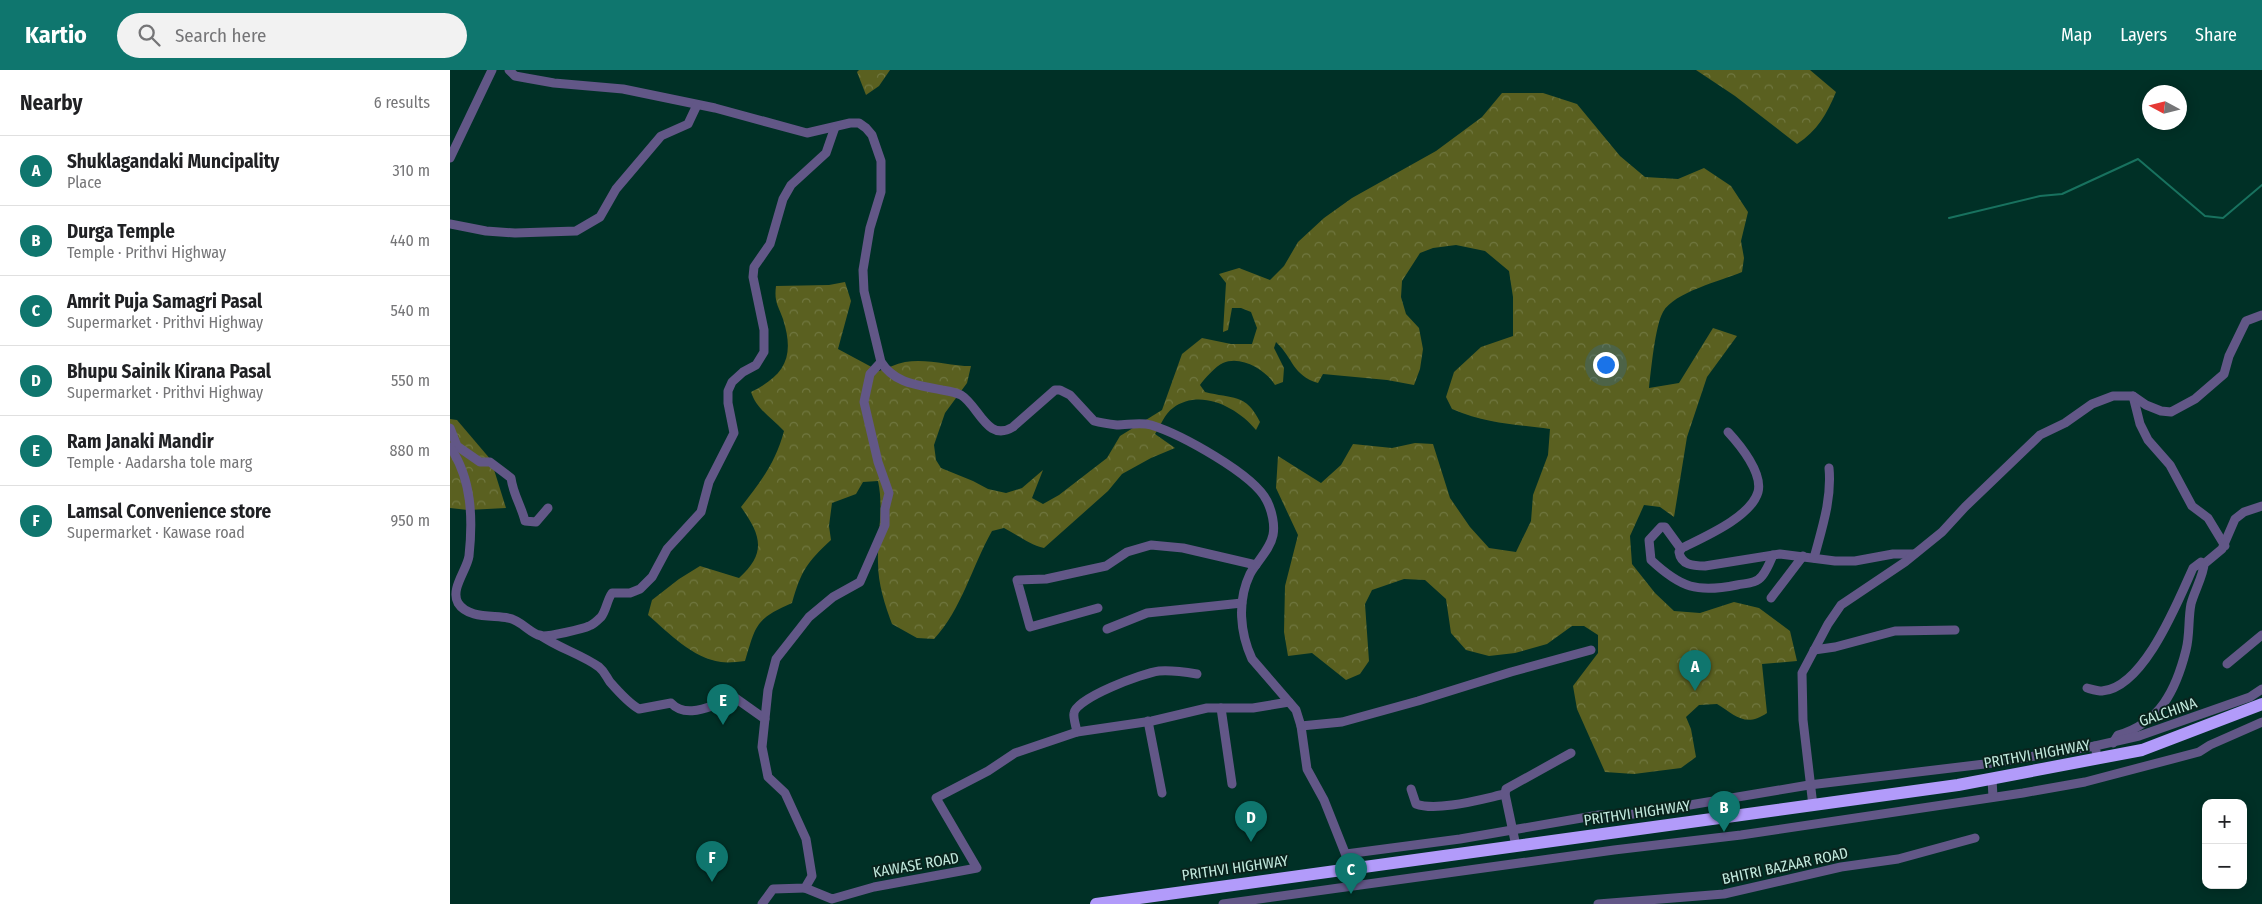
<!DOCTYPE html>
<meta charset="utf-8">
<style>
:root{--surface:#fff;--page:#f2f2f2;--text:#202124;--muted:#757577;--line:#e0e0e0;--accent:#0f766e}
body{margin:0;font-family:"Fira Sans Condensed",sans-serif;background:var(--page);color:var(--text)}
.controls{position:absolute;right:15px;bottom:15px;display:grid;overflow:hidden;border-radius:10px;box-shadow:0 2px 12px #0003}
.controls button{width:45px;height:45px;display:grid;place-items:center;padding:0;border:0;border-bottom:1px solid var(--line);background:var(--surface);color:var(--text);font:25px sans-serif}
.compass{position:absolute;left:1692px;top:15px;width:45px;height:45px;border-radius:50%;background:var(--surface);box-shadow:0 2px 12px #0003;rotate:277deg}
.you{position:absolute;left:1155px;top:294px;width:18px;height:18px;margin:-12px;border:4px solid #fff;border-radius:50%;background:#1a73e8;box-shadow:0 0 0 8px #1a73e833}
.badge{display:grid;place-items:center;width:32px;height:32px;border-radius:50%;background:var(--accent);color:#fff;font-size:16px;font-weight:700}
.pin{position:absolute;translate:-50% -41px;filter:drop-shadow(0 1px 2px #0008)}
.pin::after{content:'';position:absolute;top:26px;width:18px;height:15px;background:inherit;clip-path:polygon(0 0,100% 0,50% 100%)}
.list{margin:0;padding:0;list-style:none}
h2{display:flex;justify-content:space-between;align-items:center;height:65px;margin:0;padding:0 20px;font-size:21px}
h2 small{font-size:16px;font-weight:400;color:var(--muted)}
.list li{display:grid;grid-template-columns:32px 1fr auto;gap:15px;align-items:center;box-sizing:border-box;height:70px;padding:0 20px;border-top:1px solid var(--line)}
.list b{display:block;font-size:19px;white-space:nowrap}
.list p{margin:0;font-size:16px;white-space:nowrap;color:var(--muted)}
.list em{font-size:16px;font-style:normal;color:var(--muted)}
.icon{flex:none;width:28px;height:28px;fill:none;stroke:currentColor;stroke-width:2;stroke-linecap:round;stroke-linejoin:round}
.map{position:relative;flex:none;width:1812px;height:834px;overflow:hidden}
header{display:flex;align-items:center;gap:30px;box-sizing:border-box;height:70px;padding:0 25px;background:var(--accent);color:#fff}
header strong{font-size:24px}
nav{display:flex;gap:28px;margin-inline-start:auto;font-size:18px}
.search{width:350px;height:45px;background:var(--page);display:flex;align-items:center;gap:12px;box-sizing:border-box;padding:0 18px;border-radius:28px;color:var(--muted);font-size:19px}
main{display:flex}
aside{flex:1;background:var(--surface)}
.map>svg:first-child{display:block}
.forest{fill:url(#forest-crowns)}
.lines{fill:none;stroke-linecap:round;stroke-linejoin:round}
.stream{stroke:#18725f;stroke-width:2}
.minor{stroke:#625787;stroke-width:9}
.highway{stroke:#b29bfa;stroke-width:12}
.labels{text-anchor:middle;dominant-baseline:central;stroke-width:4;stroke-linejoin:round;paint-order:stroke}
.street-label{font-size:15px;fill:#c3eade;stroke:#09231d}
</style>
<header>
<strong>Kartio</strong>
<div class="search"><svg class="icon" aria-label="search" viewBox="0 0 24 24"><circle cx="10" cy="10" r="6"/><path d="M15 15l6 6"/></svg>Search here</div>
<nav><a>Map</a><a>Layers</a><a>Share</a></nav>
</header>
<main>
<aside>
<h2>Nearby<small>6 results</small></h2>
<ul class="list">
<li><span class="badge">A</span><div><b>Shuklagandaki Muncipality</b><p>Place</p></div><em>310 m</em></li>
<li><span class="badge">B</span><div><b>Durga Temple</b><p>Temple · Prithvi Highway</p></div><em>440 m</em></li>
<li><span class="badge">C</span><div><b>Amrit Puja Samagri Pasal</b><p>Supermarket · Prithvi Highway</p></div><em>540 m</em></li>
<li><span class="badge">D</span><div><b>Bhupu Sainik Kirana Pasal</b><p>Supermarket · Prithvi Highway</p></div><em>550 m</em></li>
<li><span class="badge">E</span><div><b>Ram Janaki Mandir</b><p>Temple · Aadarsha tole marg</p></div><em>880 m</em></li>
<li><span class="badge">F</span><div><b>Lamsal Convenience store</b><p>Supermarket · Kawase road</p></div><em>950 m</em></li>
</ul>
</aside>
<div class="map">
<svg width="1812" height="834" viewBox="0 0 1812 834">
<defs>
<pattern id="forest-crowns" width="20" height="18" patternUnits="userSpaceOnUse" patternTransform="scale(1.25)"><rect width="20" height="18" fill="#5a6020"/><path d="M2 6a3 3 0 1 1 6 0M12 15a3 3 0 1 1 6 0" fill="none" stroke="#707740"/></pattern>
</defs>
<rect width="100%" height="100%" fill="#003026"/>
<g class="forest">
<polygon points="409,0 440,0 429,16 416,25 407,2"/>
<path d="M1246,0H1360L1386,22C1377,44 1367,61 1347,74L1285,26Z"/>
<path d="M1052,23H1093L1127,34L1170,86L1195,107L1228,109L1254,98L1281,116L1298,142L1291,171L1294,188L1292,202C1271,211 1224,222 1213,242C1205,256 1201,301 1199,318L1229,313L1263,258L1287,266L1257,307L1237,367L1224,447L1210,437L1194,435L1180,466L1182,494L1205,523L1224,541L1250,543L1284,532L1309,538L1340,561L1347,591L1312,594L1317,643C1295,658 1285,645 1267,634L1249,635L1236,647L1241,659L1246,687L1231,698L1184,704L1155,702L1127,639L1123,616L1148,583V565L1134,556H1122L1097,574L1065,583L1039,586L1016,580L1001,563L996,529L975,510L954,509L922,520L915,534L919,591L910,604L896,610L862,583L838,586L834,562L835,516L848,465L826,418L828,386L871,413L891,395L903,374L942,378L965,373L983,374L1000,428L1020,457L1039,478L1066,482L1081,451L1083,425L1098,385L1100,359C1063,354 1038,354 1002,339L996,327L1004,302L1031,277L1063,266V227L1059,201L1035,181L1006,175L983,178L970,183L952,211L951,227L956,244L969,258L973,279L970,299L964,315L937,310L873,304L868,313C842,305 844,289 826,272L824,278L834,298L833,312L825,315C816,300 791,285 773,293C766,296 754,309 750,315L755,322C782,329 796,323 810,352L806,360C787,337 750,318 723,338C715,343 710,357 705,364L725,378L701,388L672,404L658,421L594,478C579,475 568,465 554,458L542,461C522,496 512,539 484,569L467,568L442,554C435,535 428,514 428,493C427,466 434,438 428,411L413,412L406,424L382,433L379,456L381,470C357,492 351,501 342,533C305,549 306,555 295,591C287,592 278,593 271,592C242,588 219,563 198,545L202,530L229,509L250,496L289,508C317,483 311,465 291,437C310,413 326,392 334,361C321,347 307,340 301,322C335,305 345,287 333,249C328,235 324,232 326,216L379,215L395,212L401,231L388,279L429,301C437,298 446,294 455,292C477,288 499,296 521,296L517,313L495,343L484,375L486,390L491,398L523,411L538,419L556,423L572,418L593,400L582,428L593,434L609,425L657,388L670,366L712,340L732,284L752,268L781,274H802L807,258L801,242L791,238H782L778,260L773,262L776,213L769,204L789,198L820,210L834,196L848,172L874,148L902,128L986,81L1032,47Z"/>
<polygon points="0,349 7,350 41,390 56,438 18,440 0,438"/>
</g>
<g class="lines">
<polyline class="stream" points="1499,148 1590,126 1612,124 1688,89 1755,146 1773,148 1812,115"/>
<g class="minor">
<path d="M59,0L65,6L76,8L104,13L173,19L265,38L357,63L400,53H409L416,58L422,65L431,91V122L420,158L413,200L414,221L431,292C445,314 468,315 492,320C498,321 505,322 511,325C529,336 537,373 563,357L605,320H610L620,325L644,351C652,353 659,354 667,355C678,355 690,352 701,355C730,364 804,404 817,431C822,441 825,455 823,465C820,480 807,491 800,504C787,531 790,563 802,589L846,640L851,656L857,699L874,730L901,798"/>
<polyline points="0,88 42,0"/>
<polyline points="0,154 36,161 65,163 126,161 150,147 166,119 211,66 238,54 247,35"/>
<polyline points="1683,326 1690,354 1698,370 1720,395 1742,436 1758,448 1775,476"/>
<path d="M0,358L7,376L30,392H40L61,408C63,424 71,435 75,451L86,452L98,438"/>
<path d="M1278,362C1290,375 1313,403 1308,422C1301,447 1254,467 1232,478L1229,482C1231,495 1243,496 1255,496L1330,484L1385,491H1405L1443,484H1464"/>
<path d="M0,377C22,409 23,449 19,486C17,500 0,519 8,533C18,549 44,545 58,548C71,550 79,563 91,566C98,567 133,559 139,556C143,555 148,550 151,547C156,541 157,530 162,523H180L190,519L202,507L217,479L251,442L259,412L284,363L278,333V321L282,312L293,302L306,295L314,282V260L303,207L304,197L320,174L333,129L341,115L376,83L385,57"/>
<path d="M1231,479L1215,457H1211L1199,470L1201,490C1231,518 1247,523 1287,515C1296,513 1306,514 1312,506C1317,500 1320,492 1323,485"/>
<path d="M1364,488C1372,458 1382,429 1379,398"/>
<polyline points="1754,494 1772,479 1785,449 1794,442 1812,436"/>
<polyline points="1321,528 1353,486"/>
<polyline points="648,538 580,557 567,510 596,509 656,496 677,482 701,475 733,478 806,495"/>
<polyline points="657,559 697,543 792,533"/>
<path d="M90,565C108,578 131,584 149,597C155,602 156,606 160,612C167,620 180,634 189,639L221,633C233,646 251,640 265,635L270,624L284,627L315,649"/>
<polyline points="1364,580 1385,577 1445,561 1505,560"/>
<polyline points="1777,594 1812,565"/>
<path d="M1637,618C1641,619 1648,621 1652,621C1694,618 1728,531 1743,498L1751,492L1754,494C1754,504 1744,522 1741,534C1738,549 1740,565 1736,580C1726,620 1710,653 1668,665L1663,673"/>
<polyline points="771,638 782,714"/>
<polyline points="698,651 712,723"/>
<polyline points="851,656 892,652 968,631 1061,602 1141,580"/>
<path d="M627,662C626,656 623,648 624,643C626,628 693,603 709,601C721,600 735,602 747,604"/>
<polyline points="1646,681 1645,676 1689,666 1800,627 1812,619"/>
<polyline points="1542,709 1543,727"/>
<path d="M961,719L966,734C987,742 1032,729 1055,724"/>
<polyline points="1363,736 1353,650 1352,603 1378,554 1391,535 1455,492 1492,462 1515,437 1590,365 1615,353 1642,334 1663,326 1683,326 1696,335 1711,341 1721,342 1745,329 1774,304 1779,286 1796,251 1812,245"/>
<polyline points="1066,776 1055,724 1056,719 1121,683"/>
<polyline points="896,784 1010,769 1149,745 1186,744 1359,715 1543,693 1645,676"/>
<polyline points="355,818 382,829 424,817 527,798 486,728 538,701 565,683 627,662 702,651 757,638 803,638 839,632"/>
<polyline points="312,834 323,819 355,818 362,806 356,769 335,723 318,707 312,677 318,620 326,589 359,547 383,527 410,512 435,455 435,439 439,423 428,392 414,332 420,304 431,292"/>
<polyline points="773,834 1164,780 1291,765 1573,723 1635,712 1749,682 1760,675 1812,652"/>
<polyline points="1148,834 1274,824 1391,797 1448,789 1525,768"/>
</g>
<polyline class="highway" points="646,834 1508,715 1692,680 1812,634"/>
</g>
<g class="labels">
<g class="street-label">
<text transform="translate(1718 642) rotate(-19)">GALCHINA</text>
<text transform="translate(1587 684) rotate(-10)">PRITHVI HIGHWAY</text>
<text transform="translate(1187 743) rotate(-8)">PRITHVI HIGHWAY</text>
<text transform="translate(466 795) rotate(-10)">KAWASE ROAD</text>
<text transform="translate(1335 796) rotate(-12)">BHITRI BAZAAR ROAD</text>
<text transform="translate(785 798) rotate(-8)">PRITHVI HIGHWAY</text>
</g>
</g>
</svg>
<div class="controls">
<button>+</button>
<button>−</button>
</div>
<svg class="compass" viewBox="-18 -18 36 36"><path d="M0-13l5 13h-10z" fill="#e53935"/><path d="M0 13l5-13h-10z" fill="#757577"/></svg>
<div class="you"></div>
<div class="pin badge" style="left:1245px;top:621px">A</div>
<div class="pin badge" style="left:1274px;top:762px">B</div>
<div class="pin badge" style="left:901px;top:824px">C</div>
<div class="pin badge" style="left:801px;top:772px">D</div>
<div class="pin badge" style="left:273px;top:655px">E</div>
<div class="pin badge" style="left:262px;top:812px">F</div>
</div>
</main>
